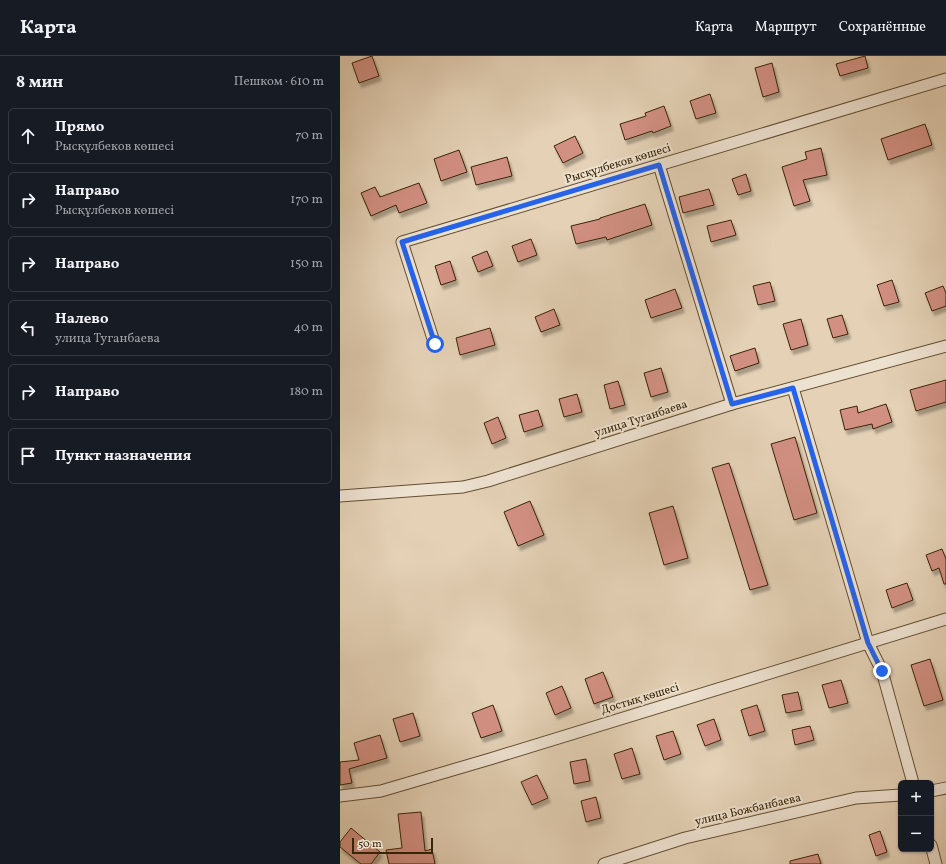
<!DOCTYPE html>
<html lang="ru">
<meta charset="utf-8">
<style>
:root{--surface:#171b24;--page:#242831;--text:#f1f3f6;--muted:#9ea1a6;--line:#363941}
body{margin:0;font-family:Vollkorn,serif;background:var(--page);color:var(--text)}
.controls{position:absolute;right:12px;bottom:12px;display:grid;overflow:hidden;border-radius:6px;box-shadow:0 1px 3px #0004}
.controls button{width:36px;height:36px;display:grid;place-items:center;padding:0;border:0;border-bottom:1px solid var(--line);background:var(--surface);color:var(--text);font:20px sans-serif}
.scale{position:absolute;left:12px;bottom:10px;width:81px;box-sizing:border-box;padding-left:4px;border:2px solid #392405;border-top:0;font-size:11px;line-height:14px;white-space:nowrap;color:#392405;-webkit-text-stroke:3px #ede1d0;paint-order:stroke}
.stop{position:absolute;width:12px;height:12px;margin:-9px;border:3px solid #2563eb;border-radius:50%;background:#fff}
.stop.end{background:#2563eb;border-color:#fff;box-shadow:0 1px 4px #0008}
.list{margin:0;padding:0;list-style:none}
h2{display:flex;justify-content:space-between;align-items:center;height:52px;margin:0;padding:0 16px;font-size:17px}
h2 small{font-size:13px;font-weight:400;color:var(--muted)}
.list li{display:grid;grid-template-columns:26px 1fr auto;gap:12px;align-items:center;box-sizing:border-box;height:56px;margin:0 8px 8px;padding:0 8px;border:1px solid var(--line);border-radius:6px}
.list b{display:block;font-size:15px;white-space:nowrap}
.list p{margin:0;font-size:13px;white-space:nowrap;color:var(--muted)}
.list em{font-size:13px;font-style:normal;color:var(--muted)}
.icon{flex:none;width:22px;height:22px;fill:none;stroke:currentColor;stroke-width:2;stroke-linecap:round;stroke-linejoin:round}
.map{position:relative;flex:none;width:606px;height:808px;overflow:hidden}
header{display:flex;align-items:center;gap:24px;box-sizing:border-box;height:56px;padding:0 20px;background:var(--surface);border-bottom:1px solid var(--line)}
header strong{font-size:19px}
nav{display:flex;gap:22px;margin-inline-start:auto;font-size:14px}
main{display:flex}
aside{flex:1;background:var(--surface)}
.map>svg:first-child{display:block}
.building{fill:#d29083;stroke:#392405;filter:url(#shadow)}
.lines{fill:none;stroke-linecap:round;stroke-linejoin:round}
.street-casing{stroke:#644f31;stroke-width:13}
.street{stroke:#ede1d0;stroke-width:11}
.route{stroke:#2563eb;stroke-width:5}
.labels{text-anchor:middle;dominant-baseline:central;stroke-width:4;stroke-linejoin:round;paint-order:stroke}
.street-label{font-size:12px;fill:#392405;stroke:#ede1d0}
</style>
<header>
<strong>Карта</strong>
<nav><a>Карта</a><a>Маршрут</a><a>Сохранённые</a></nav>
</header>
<main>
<aside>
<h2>8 мин<small>Пешком · 610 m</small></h2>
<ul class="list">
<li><svg class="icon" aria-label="ahead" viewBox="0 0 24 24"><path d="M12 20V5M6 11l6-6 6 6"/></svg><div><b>Прямо</b><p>Рысқұлбеков көшесі</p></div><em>70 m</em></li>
<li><svg class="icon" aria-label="right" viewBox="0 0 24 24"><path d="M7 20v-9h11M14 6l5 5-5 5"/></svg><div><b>Направо</b><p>Рысқұлбеков көшесі</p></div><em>170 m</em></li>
<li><svg class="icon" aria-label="right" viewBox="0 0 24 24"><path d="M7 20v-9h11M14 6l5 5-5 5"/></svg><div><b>Направо</b></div><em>150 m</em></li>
<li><svg class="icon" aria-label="left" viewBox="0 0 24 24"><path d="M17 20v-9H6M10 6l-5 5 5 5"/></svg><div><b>Налево</b><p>улица Туганбаева</p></div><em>40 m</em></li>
<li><svg class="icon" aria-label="right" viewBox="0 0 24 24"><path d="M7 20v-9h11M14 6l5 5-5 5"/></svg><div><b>Направо</b></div><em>180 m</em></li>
<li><svg class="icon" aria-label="arrive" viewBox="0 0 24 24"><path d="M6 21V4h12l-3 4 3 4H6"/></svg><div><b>Пункт назначения</b></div></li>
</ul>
</aside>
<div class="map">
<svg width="606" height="808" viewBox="0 0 606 808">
<defs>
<filter id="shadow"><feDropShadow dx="2.5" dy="4.5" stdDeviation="1" flood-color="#0004"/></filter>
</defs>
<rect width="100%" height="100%" fill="#e4d1b6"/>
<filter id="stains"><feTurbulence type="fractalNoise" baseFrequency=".005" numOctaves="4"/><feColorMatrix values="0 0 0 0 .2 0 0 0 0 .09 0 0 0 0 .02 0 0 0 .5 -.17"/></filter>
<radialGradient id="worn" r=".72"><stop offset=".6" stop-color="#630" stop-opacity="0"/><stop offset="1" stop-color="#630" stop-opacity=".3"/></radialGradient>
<g class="building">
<polygon points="32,0 39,20 19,27 12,7"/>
<polygon points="525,0 528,12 500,20 496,8"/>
<polygon points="432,7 439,36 423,41 415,12"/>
<polygon points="370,38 376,57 356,63 350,45"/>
<polygon points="324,50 331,70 313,77 312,75 285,84 280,68 306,60 305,57"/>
<polygon points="585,68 592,89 548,104 541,83"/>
<polygon points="235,80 243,97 223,107 214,90"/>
<polygon points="481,92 487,119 463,124 470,145 454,150 442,111 467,103 465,96"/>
<polygon points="119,94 127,116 101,125 94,103"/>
<polygon points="167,101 172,120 136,129 131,111"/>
<polygon points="406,118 411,135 398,139 392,123"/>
<polygon points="79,127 87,147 59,157 56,149 31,160 21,137 35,131 40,141"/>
<polygon points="369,133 374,149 343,157 339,141"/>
<polygon points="305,148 312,169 267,184 266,181 236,188 231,170 260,163 260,162"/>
<polygon points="391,164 396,179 371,186 367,170"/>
<polygon points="191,183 197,199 178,206 172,190"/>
<polygon points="147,195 153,210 138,216 132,201"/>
<polygon points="110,205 116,224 101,229 95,210"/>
<polygon points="552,224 559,246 544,250 537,229"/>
<polygon points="430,226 435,245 418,249 413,230"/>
<polygon points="603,230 606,237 606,250 592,255 585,237"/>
<polygon points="335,233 342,252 311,262 305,244"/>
<polygon points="214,253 220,269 201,276 195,261"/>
<polygon points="502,259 508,278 493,282 487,263"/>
<polygon points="461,263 468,289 451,294 443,268"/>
<polygon points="150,272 155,289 120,299 116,282"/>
<polygon points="415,292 419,307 395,315 390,300"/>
<polygon points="321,312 328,336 311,341 304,317"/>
<polygon points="606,324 606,346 576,355 570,334"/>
<polygon points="278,325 285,349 270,353 264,329"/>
<polygon points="237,338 242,356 224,361 219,343"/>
<polygon points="546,348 552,366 533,373 532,368 505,374 500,354 517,350 518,357"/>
<polygon points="198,354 203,370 184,376 179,359"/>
<polygon points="158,361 166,382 152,388 144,367"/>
<polygon points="455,381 477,457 454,464 431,388"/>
<polygon points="389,407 428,529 410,534 372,412"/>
<polygon points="190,445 204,479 178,490 164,456"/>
<polygon points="333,450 348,502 324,509 309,457"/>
<polygon points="602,493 606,503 606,528 604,528 599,512 592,515 586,499"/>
<polygon points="567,527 573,544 552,552 546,534"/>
<polygon points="590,603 603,644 584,650 571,609"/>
<polygon points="263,616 273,641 254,648 245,623"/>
<polygon points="501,624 508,647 489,652 482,629"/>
<polygon points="222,630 231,652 215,659 206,637"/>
<polygon points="458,636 462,654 446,657 442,639"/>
<polygon points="153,649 162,675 141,682 132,657"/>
<polygon points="417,649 425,675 409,680 401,654"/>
<polygon points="73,657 80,680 60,686 53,663"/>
<polygon points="374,663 381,684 365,690 357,669"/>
<polygon points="470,670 474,684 455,689 452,674"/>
<polygon points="333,675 341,698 324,704 316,680"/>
<polygon points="40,679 47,702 9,713 12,727 0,729 0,706 19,704 14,687"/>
<polygon points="292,692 300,718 282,723 274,698"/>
<polygon points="246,703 250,725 234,728 230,706"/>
<polygon points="197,719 208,742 192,749 181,726"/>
<polygon points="256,741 261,762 246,766 241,745"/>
<polygon points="81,756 85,795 92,793 95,808 49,808 46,794 62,792 58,758"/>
<polygon points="11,772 40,796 31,808 21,808 0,791 0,786"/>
<polygon points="540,775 547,796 536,800 529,779"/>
<polygon points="478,798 481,808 450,808 450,805"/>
</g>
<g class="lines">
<defs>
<g id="street">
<polyline points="319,109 392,348"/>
<polyline points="95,289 62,186 606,23"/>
<polyline points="453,332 528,587 542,615 573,727"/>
<polyline points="0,440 123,431 148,425 392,348 606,290"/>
<polyline points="591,735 606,732"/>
<polyline points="0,740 41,735 150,703 606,563"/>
<polyline points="591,789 596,808"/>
<polyline points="264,808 345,782 516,742 561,739"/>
</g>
</defs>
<use href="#street" class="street-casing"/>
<use href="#street" class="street"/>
</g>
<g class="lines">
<polyline class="route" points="95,288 62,186 319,109 392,348 453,332 528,587 542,615"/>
</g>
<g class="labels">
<g class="street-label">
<text transform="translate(278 108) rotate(-17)">Рысқұлбеков көшесі</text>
<text transform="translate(301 363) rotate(-18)">улица Туганбаева</text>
<text transform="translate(300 643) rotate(-17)">Достық көшесі</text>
<text transform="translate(408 754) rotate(-13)">улица Божбанбаева</text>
</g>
</g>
<rect width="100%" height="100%" filter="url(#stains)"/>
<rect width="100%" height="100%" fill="url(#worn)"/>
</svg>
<div class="controls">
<button>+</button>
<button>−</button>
</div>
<div class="scale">50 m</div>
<div class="stop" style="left:95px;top:288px"></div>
<div class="stop end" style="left:542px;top:615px"></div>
</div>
</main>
